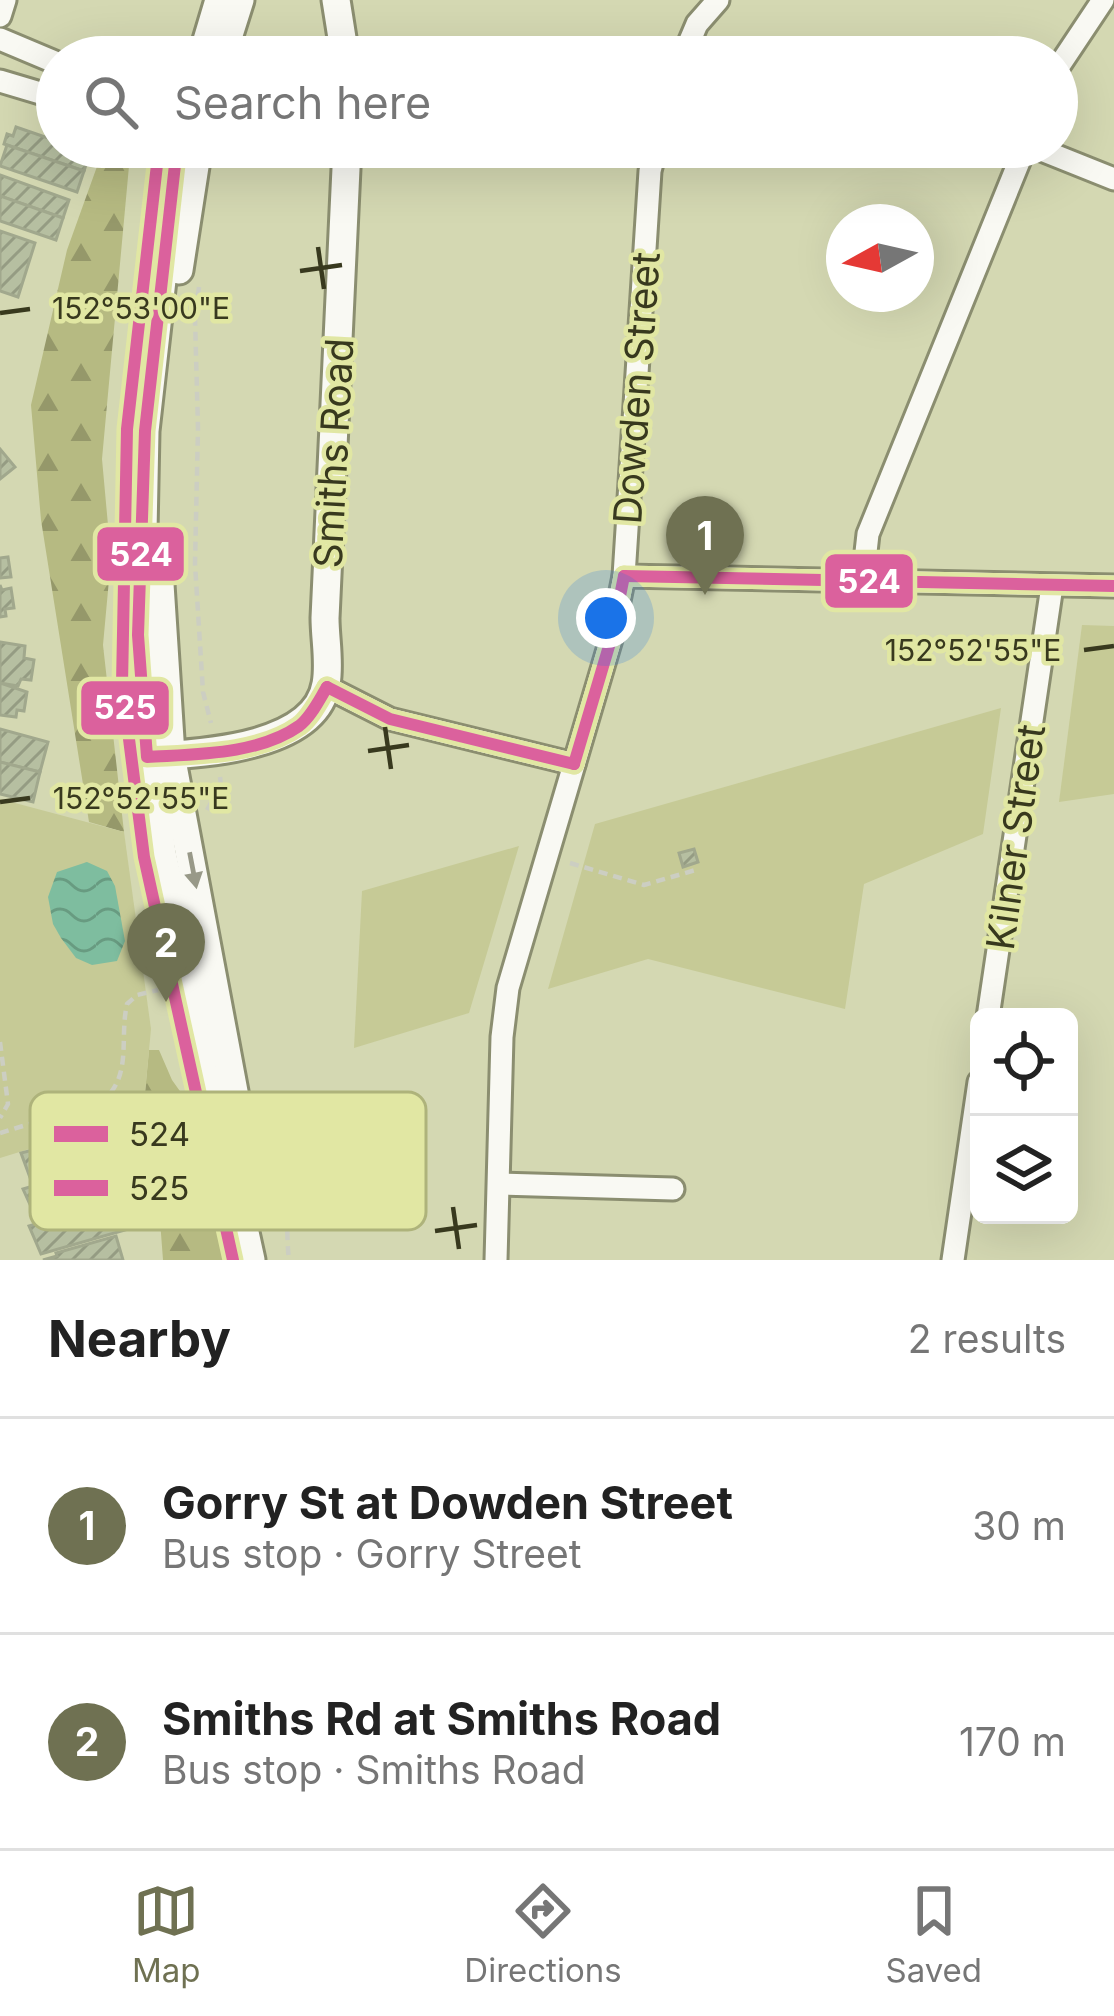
<!DOCTYPE html>
<meta charset="utf-8">
<style>
:root{--surface:#fff;--page:#f2f2f2;--text:#222;--muted:#767676;--line:#e0e0e0;--accent:#6f7152}
body{margin:0;font-family:Inter,sans-serif;background:var(--page);color:var(--text)}
.controls{position:absolute;right:36px;bottom:36px;display:grid;overflow:hidden;border-radius:18px;box-shadow:0 12px 48px #0002}
.controls button{width:108px;height:108px;display:grid;place-items:center;padding:0;border:0;border-bottom:3px solid var(--line);background:var(--surface);color:var(--text);font:60px sans-serif}
.compass{position:absolute;left:826px;top:204px;width:108px;height:108px;border-radius:50%;background:var(--surface);box-shadow:0 12px 48px #0002;rotate:262deg}
.you{position:absolute;left:606px;top:618px;width:42px;height:42px;margin:-30px;border:9px solid #fff;border-radius:50%;background:#1a73e8;box-shadow:0 0 0 18px #1a73e833}
.badge{display:grid;place-items:center;width:78px;height:78px;border-radius:50%;background:var(--accent);color:#fff;font-size:39px;font-weight:700}
.pin{position:absolute;translate:-50% -99px;filter:drop-shadow(0 3px 6px #0008)}
.pin::after{content:'';position:absolute;top:63px;width:42px;height:36px;background:inherit;clip-path:polygon(0 0,100% 0,50% 100%)}
.list{margin:0;padding:0;list-style:none}
h2{display:flex;justify-content:space-between;align-items:center;height:156px;margin:0;padding:0 48px;font-size:51px}
h2 small{font-size:39px;font-weight:400;color:var(--muted)}
.list li{display:grid;grid-template-columns:78px 1fr auto;gap:36px;align-items:center;box-sizing:border-box;height:216px;padding:0 48px;border-top:3px solid var(--line)}
.list b{display:block;font-size:45px;white-space:nowrap}
.list p{margin:0;font-size:39px;white-space:nowrap;color:var(--muted)}
.list em{font-size:39px;font-style:normal;color:var(--muted)}
.icon{flex:none;width:66px;height:66px;fill:none;stroke:currentColor;stroke-width:2;stroke-linecap:round;stroke-linejoin:round}
.map{position:relative;flex:none;width:1114px;height:1260px;overflow:hidden}
.search{position:absolute;background:var(--surface);box-shadow:0 12px 48px #0002;left:36px;right:36px;top:36px;height:132px;display:flex;align-items:center;gap:30px;box-sizing:border-box;padding:0 42px;border-radius:66px;color:var(--muted);font-size:45px}
.sheet{height:588px;background:var(--surface)}
nav{display:flex;justify-content:space-around;align-items:center;box-sizing:border-box;height:168px;border-top:3px solid var(--line);background:var(--surface);font-size:33px;color:var(--muted)}
nav a{display:grid;justify-items:center;gap:6px}
nav .on{color:var(--accent)}
.map>svg:first-child{display:block}
.forest{fill:url(#forest-firs)}
.park{fill:#c6ca96}
.water{fill:url(#water-waves)}
.building{fill:url(#building-hatch);stroke:#a1a88d;stroke-width:3}
.lines{fill:none;stroke-linecap:round;stroke-linejoin:round}
.minor-casing{stroke:#8b8e70;stroke-width:27}
.tertiary-casing{stroke:#8b8e70;stroke-width:33}
.path{stroke:#cccec2;stroke-width:4.5;stroke-dasharray:9 6;stroke-linecap:butt}
.minor{stroke:#f9f9f3;stroke-width:21}
.tertiary{stroke:#f9f9f3;stroke-width:27}
.bus-1-casing{stroke:#e1e7a3;stroke-width:21}
.bus-2-casing{stroke:#e1e7a3;stroke-width:21}
.bus-1{stroke:#db619d;stroke-width:12}
.bus-2{stroke:#db619d;stroke-width:12}
.oneway{fill:#989988}
.ticks{fill:none;stroke:#38391e;stroke-width:4.5}
.labels{text-anchor:middle;dominant-baseline:central;stroke-width:9;stroke-linejoin:round;paint-order:stroke}
.street-label{font-size:39px;fill:#38391e;stroke:#e1e7a3}
.key{fill:#e1e7a3;stroke:#aeb37b;stroke-width:3}
.key-label{font-size:33px;fill:#38391e}
.ticks-label{font-size:30px;text-anchor:middle;fill:#38391e;stroke:#e1e7a3;stroke-width:9;stroke-linejoin:round;paint-order:stroke}
.line-badge{stroke:#e1e7a3;stroke-width:4.5}
.badge-label{font-size:33px;text-anchor:middle;font-weight:bold;fill:#fff}
</style>
<div class="map">
<svg width="1114" height="1260" viewBox="0 0 1114 1260">
<defs>
<pattern id="forest-firs" width="22" height="20" patternUnits="userSpaceOnUse" patternTransform="scale(3)"><rect width="22" height="20" fill="#b6ba82"/><path d="M5 1l3.5 6h-7zM16 11l3.5 6h-7z" fill="#95986a"/></pattern>
<pattern id="water-waves" width="16" height="10" patternUnits="userSpaceOnUse" patternTransform="scale(3)"><rect width="16" height="10" fill="#7ebd9f"/><path d="M0 5q4-4 8 0t8 0" fill="none" stroke="#689b81"/></pattern>
<pattern id="building-hatch" width="6" height="6" patternUnits="userSpaceOnUse" patternTransform="scale(3)"><rect width="6" height="6" fill="#b6bfa1"/><path d="M-1 1l2-2M0 6l6-6M5 7l2-2" fill="none" stroke="#959c83"/></pattern>
</defs>
<rect width="100%" height="100%" fill="#d4d8b2"/>
<g class="forest">
<polygon points="104,147 120,147 129,166 102,459 111,558 103,645 124,832 89,822 41,520 31,405 67,250"/>
<polygon points="149,1050 159,1050 172,1080 192,1108 224,1260 163,1260 158,1194 143,1114"/>
</g>
<g class="park">
<polygon points="1082,625 1114,626 1114,794 1059,802"/>
<polygon points="1001,708 983,834 864,884 845,1009 648,959 548,989 595,824"/>
<polygon points="0,799 124,832 151,1029 143,1114 0,1158"/>
<polygon points="519,846 469,1013 354,1048 362,891"/>
</g>
<polygon class="water" points="87,862 107,871 115,886 125,941 117,961 92,965 76,958 61,938 53,924 48,897 57,872"/>
<g class="building">
<polygon points="16,127 57,141 57,147 90,152 84,171 4,144 7,134 13,136"/>
<polygon points="7,145 84,171 77,192 0,166"/>
<polygon points="0,175 69,200 63,218 0,196"/>
<polygon points="0,196 63,218 56,240 0,221"/>
<polygon points="0,231 35,243 18,297 0,291"/>
<polygon points="0,449 15,467 0,479"/>
<polygon points="8,557 11,577 0,578 0,558"/>
<polygon points="0,585 2,590 11,588 14,608 5,609 6,616 0,617"/>
<polygon points="0,642 25,646 24,658 34,660 31,680 21,679 18,686 0,683"/>
<polygon points="0,683 27,692 24,711 17,710 16,717 0,715"/>
<polygon points="0,729 48,742 40,772 0,762"/>
<polygon points="0,762 40,772 33,802 0,794"/>
<polygon points="694,849 698,862 683,867 679,853"/>
<polygon points="91,1135 96,1150 86,1153 90,1167 32,1183 21,1153"/>
<polygon points="109,1164 117,1194 37,1220 23,1189"/>
<polygon points="123,1198 132,1228 41,1254 29,1226"/>
<polygon points="116,1236 123,1260 43,1260 57,1256 56,1253"/>
</g>
<g class="lines">
<defs>
<g id="minor">
<polyline points="0,16 5,0"/>
<polyline points="0,39 57,63"/>
<polyline points="683,57 697,24 718,0"/>
<polyline points="1057,69 1103,0"/>
<polyline points="0,81 57,98"/>
<polyline points="1034,147 1114,179"/>
<polyline points="624,576 1114,586"/>
<polyline points="863,579 868,534 1025,147"/>
<polyline points="327,687 390,719 574,764"/>
<polyline points="988,1017 1052,586"/>
<polyline points="500,1184 673,1189"/>
<polyline points="496,1260 502,1037 508,988 612,636 624,576 650,171 656,147"/>
<polyline points="953,1260 979,1082"/>
</g>
<g id="tertiary">
<polyline points="336,0 345,57"/>
<polyline points="202,57 219,0"/>
<polyline points="222,57 240,0"/>
<polyline points="177,147 145,431 140,683 162,853 251,1260"/>
<polyline points="179,270 198,147"/>
<polyline points="158,553 171,755 247,1161"/>
<path d="M158,756C208,753 316,746 326,684C330,663 325,639 325,618L347,147"/>
</g>
</defs>
<use href="#minor" class="minor-casing"/>
<use href="#tertiary" class="tertiary-casing"/>
<g class="path">
<polyline points="199,287 195,318 198,428 195,564 203,692 211,723"/>
<polyline points="207,810 221,785 220,777"/>
<polyline points="570,863 644,885 699,869"/>
<polyline points="0,1042 8,1104 0,1118"/>
<path d="M266,1115C297,1165 283,1207 289,1260"/>
<path d="M0,1133L102,1102C133,1075 119,1040 127,1004L137,995L158,990"/>
</g>
<use href="#minor" class="minor"/>
<use href="#tertiary" class="tertiary"/>
<defs>
<g id="bus-1">
<path d="M177,147L145,431L138,635L147,757C194,754 258,755 299,726C311,717 319,700 327,687"/>
<polyline points="624,576 1114,586"/>
<polyline points="327,687 390,719 574,764"/>
<polyline points="574,764 612,636 624,576"/>
</g>
<polyline id="bus-2" points="159,147 127,429 122,684 144,857 233,1260"/>
</defs>
<use href="#bus-1" class="bus-1-casing"/>
<use href="#bus-2" class="bus-2-casing"/>
<use href="#bus-1" class="bus-1"/>
<use href="#bus-2" class="bus-2"/>
</g>
<defs><path id="oneway-solid" d="M-6-.8H1V-3.2L6.5 0L1 3.2V.8H-6Z" transform="scale(3)"/></defs>
<use class="oneway" href="#oneway-solid" transform="translate(193 870) rotate(79)"/>
<path class="ticks" d="M318,247L324,289M300,271L342,265M0,313L30,309M1084,650L1114,646M385,727L391,769M368,751L409,745M0,802L30,798M453,1207L459,1249M435,1231L477,1225"/>
<g class="labels">
<g class="street-label">
<text transform="translate(636 388) rotate(-86)">Dowden Street</text>
<text transform="translate(333 453) rotate(-87)">Smiths Road</text>
<text transform="translate(1015 837) rotate(-82)">Kilner Street</text>
</g>
</g>
<rect x="30" y="1092" width="396" height="138" rx="18" class="key"/>
<rect x="54" y="1126" width="54" height="16" fill="#db619d"/>
<rect x="54" y="1180" width="54" height="16" fill="#db619d"/>
<g class="key-label">
<text x="129" y="1146">524</text>
<text x="129" y="1200">525</text>
</g>
<g class="ticks-label">
<text x="141" y="319">152°53'00"E</text>
<text x="973" y="661">152°52'55"E</text>
<text x="141" y="809">152°52'55"E</text>
</g>
<g class="line-badge">
<rect x="95" y="525" width="91" height="58" rx="12" fill="#db619d"/>
<rect x="823" y="552" width="92" height="58" rx="12" fill="#db619d"/>
<rect x="79" y="679" width="92" height="58" rx="12" fill="#db619d"/>
</g>
<g class="badge-label">
<text x="141" y="566">524</text>
<text x="869" y="593">524</text>
<text x="125" y="719">525</text>
</g>
</svg>
<div class="controls">
<button><svg class="icon" aria-label="locate" viewBox="0 0 24 24"><circle cx="12" cy="12" r="6"/><path d="M12 2v4M12 18v4M2 12h4M18 12h4"/></svg></button>
<button><svg class="icon" aria-label="layers" viewBox="0 0 24 24"><path d="M12 4l9 5-9 5-9-5zM3 14l9 5 9-5"/></svg></button>
</div>
<svg class="compass" viewBox="-18 -18 36 36"><path d="M0-13l5 13h-10z" fill="#e53935"/><path d="M0 13l5-13h-10z" fill="#767676"/></svg>
<div class="you"></div>
<div class="pin badge" style="left:705px;top:595px">1</div>
<div class="pin badge" style="left:166px;top:1002px">2</div>
<div class="search"><svg class="icon" aria-label="search" viewBox="0 0 24 24"><circle cx="10" cy="10" r="6"/><path d="M15 15l6 6"/></svg>Search here</div>
</div>
<section class="sheet">
<h2>Nearby<small>2 results</small></h2>
<ul class="list">
<li><span class="badge">1</span><div><b>Gorry St at Dowden Street</b><p>Bus stop · Gorry Street</p></div><em>30 m</em></li>
<li><span class="badge">2</span><div><b>Smiths Rd at Smiths Road</b><p>Bus stop · Smiths Road</p></div><em>170 m</em></li>
</ul>
</section>
<nav>
<a class="on"><svg class="icon" aria-label="map" viewBox="0 0 24 24"><path d="M3 6l6-2 6 2 6-2v14l-6 2-6-2-6 2zM9 4v14M15 6v14"/></svg>Map</a>
<a><svg class="icon" aria-label="directions" viewBox="0 0 24 24"><path d="M12 3l9 9-9 9-9-9zM9 14v-3h6M13 9l2 2-2 2"/></svg>Directions</a>
<a><svg class="icon" aria-label="saved" viewBox="0 0 24 24"><path d="M7 4h10v16l-5-4-5 4z"/></svg>Saved</a>
</nav>
